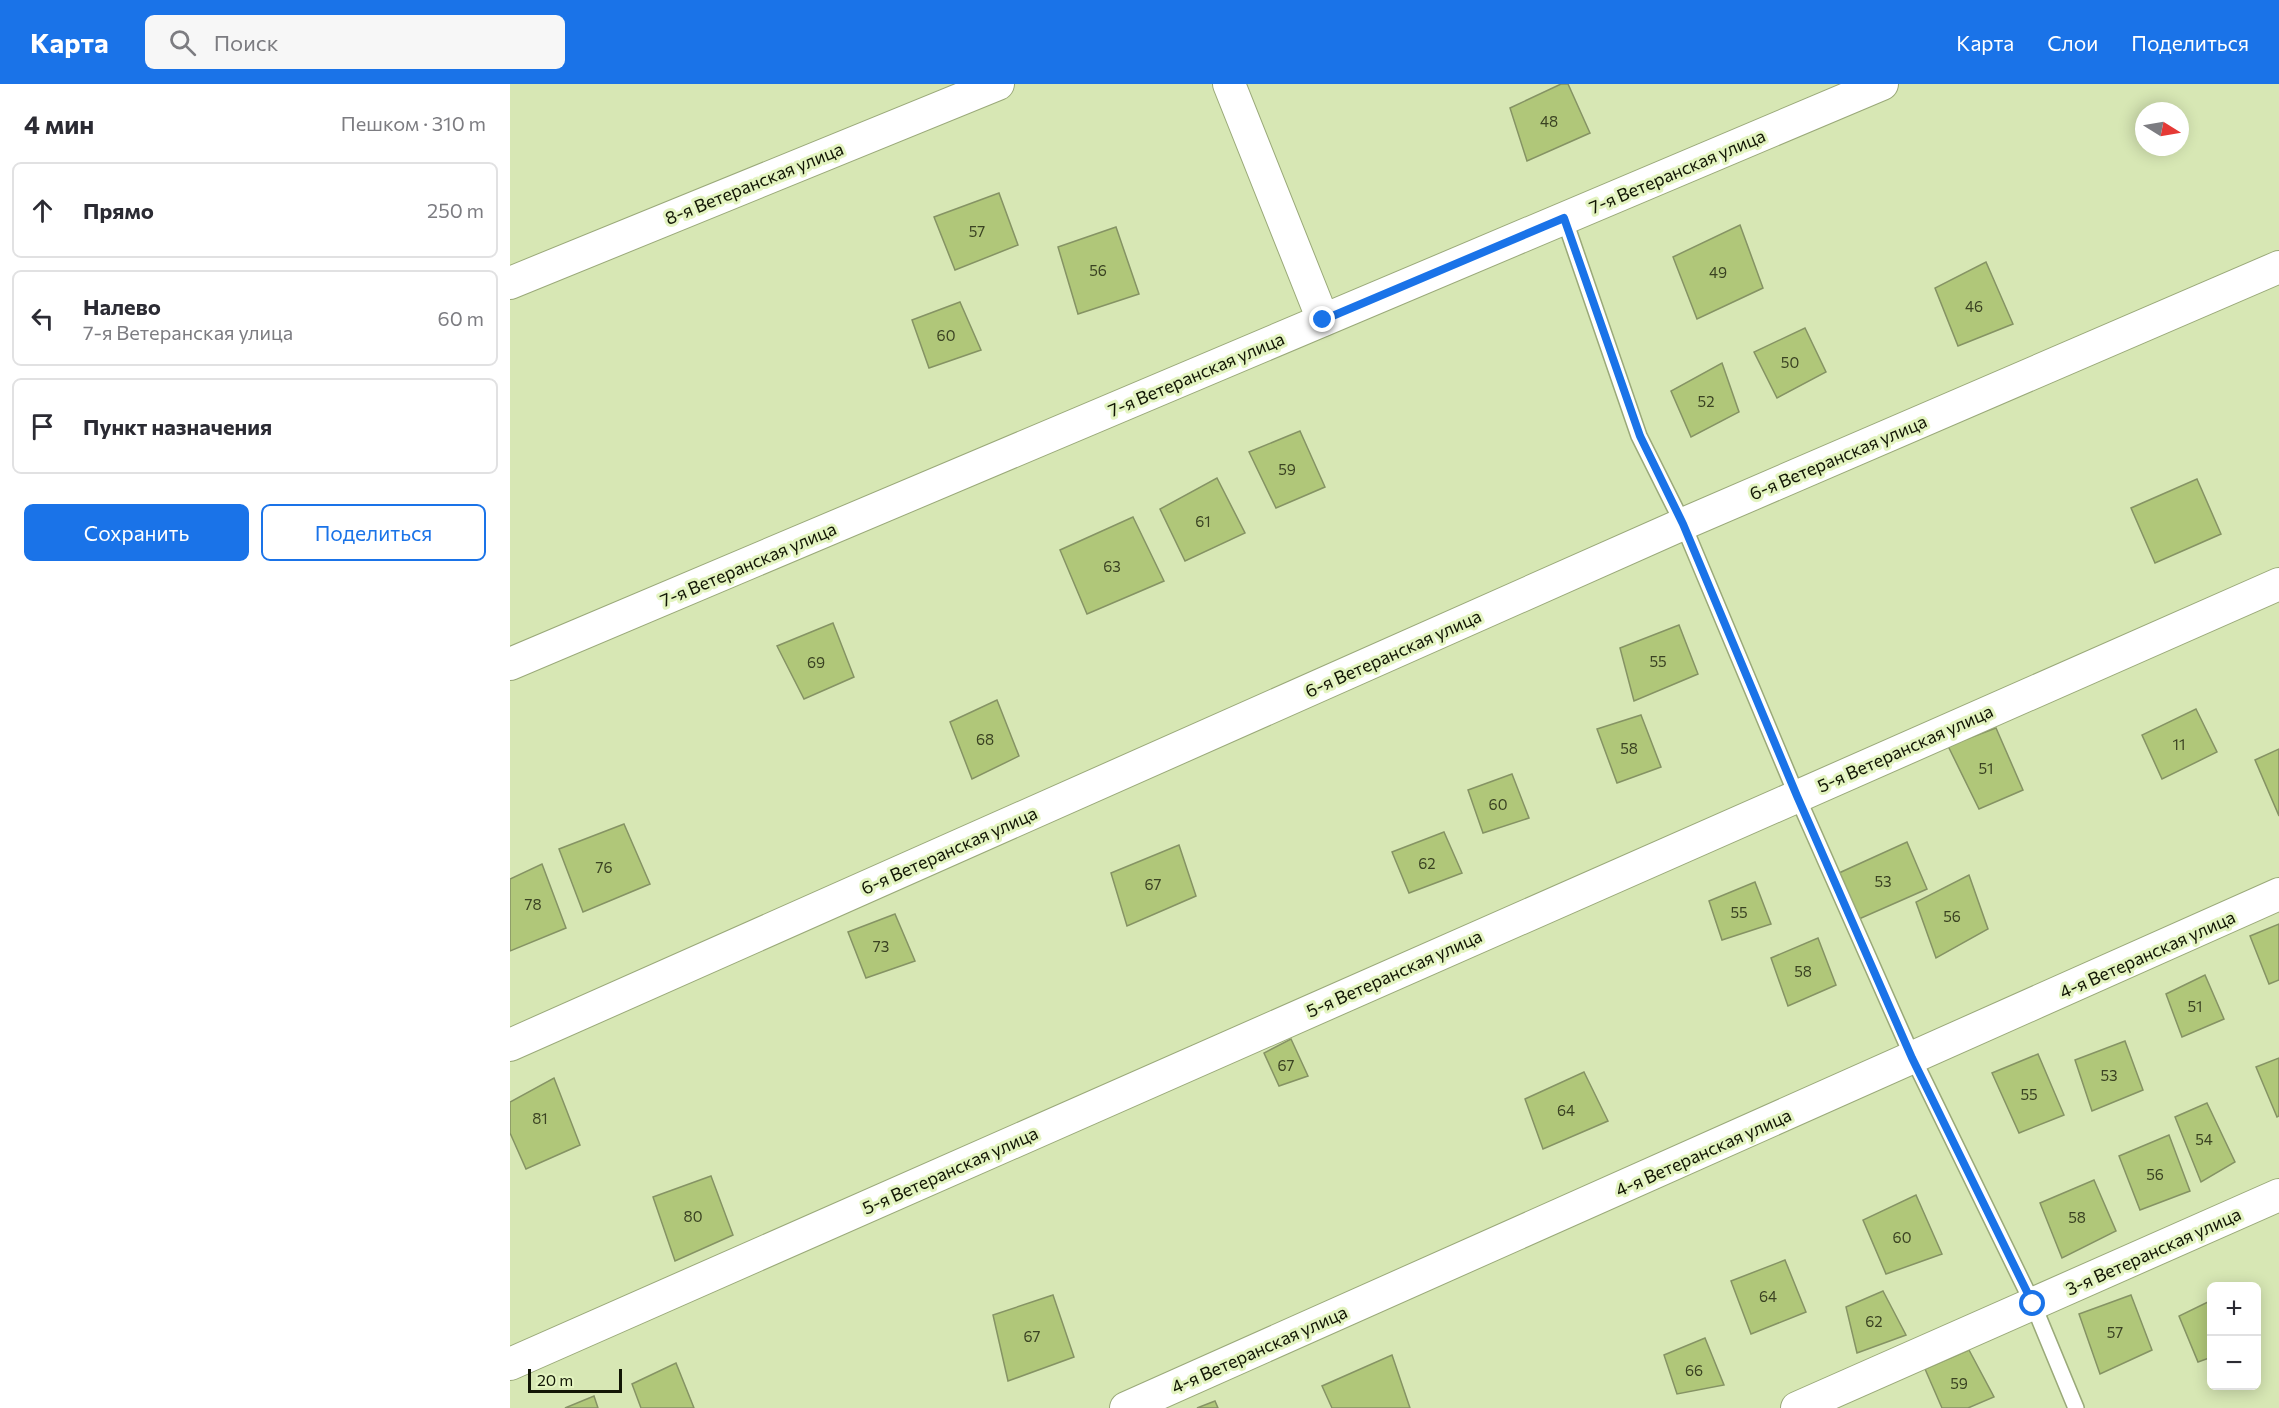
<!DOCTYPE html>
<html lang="ru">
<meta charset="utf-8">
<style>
:root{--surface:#fff;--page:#f7f7f7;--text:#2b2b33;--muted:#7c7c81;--line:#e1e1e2;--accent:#1a73e8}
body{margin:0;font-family:Commissioner,sans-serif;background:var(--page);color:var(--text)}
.controls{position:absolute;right:18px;bottom:18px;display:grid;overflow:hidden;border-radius:9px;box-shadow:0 3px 15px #0003}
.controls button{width:54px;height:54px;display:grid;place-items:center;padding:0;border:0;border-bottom:2px solid var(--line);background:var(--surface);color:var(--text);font:30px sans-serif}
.compass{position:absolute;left:1625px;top:18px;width:54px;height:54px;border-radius:50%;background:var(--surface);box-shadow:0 3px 15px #0003;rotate:101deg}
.scale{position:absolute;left:18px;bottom:15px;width:94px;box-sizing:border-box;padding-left:6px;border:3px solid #121605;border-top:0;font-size:16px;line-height:21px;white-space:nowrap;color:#121605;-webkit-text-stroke:4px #e4f4c1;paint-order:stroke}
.stop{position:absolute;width:18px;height:18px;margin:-14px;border:4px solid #1a73e8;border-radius:50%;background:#fff}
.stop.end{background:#1a73e8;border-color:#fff;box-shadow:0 2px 6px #0008}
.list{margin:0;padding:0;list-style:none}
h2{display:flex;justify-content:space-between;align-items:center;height:78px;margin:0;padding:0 24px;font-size:26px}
h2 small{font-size:20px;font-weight:400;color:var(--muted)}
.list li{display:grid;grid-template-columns:39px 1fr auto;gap:18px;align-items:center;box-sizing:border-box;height:96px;margin:0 12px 12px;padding:0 12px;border:2px solid var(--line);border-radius:9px}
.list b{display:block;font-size:22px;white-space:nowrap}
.list p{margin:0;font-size:20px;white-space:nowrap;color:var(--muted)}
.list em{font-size:20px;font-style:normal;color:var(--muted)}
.actions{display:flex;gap:12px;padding:18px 24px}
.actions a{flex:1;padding:14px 0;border:2px solid var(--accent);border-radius:9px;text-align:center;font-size:21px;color:var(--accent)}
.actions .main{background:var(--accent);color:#fff}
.icon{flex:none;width:33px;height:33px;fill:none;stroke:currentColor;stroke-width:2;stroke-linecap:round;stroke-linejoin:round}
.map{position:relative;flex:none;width:1769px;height:1324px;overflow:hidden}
header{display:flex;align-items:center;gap:36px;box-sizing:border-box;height:84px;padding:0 30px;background:var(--accent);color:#fff}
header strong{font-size:28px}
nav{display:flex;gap:33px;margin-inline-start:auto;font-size:21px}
.search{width:420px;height:54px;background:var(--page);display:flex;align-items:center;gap:15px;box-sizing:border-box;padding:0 21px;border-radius:9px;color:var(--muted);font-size:22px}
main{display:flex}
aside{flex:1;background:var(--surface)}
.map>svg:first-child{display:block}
.building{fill:#b0c779;stroke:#859364;stroke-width:1.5}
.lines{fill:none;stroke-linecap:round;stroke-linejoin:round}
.lane-casing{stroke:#9aa979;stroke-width:18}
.street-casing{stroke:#9aa979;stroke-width:34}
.lane{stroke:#fff;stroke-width:15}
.street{stroke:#fff;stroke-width:32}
.route{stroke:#1a73e8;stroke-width:8}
.labels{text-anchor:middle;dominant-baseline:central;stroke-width:6;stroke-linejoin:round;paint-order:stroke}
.number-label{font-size:15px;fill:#3a4222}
.street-label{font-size:18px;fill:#121605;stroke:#e4f4c1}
</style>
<header>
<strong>Карта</strong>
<div class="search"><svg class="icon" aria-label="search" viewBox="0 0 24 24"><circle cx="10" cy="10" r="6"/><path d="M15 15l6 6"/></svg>Поиск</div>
<nav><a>Карта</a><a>Слои</a><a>Поделиться</a></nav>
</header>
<main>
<aside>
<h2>4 мин<small>Пешком · 310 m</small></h2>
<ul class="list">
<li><svg class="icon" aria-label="ahead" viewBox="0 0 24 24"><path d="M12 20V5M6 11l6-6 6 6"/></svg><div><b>Прямо</b></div><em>250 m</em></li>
<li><svg class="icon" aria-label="left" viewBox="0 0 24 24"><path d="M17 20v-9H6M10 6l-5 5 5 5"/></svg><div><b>Налево</b><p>7-я Ветеранская улица</p></div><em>60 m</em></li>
<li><svg class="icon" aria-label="arrive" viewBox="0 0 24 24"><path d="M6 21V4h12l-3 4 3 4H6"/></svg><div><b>Пункт назначения</b></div></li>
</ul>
<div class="actions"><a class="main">Сохранить</a><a>Поделиться</a></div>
</aside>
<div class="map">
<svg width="1769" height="1324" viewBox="0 0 1769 1324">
<rect width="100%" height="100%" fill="#d7e7b4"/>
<g class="building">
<polygon points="1051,0 1058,0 1080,49 1017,77 1000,24"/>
<polygon points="489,109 508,161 445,186 424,133"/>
<polygon points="1230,141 1253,204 1187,235 1163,173"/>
<polygon points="606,143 629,210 568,230 548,163"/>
<polygon points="1476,178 1503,240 1448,262 1425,204"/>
<polygon points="450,218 471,266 419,284 402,236"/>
<polygon points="1295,244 1316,288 1267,314 1244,268"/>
<polygon points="1212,279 1229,328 1181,353 1161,307"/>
<polygon points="790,347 815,403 766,424 739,368"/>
<polygon points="707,394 735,449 675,477 650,425"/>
<polygon points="1687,395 1711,450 1645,479 1621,424"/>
<polygon points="623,433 654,497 577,530 550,466"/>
<polygon points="323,539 344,593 294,615 267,562"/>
<polygon points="1169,541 1188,590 1124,617 1110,564"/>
<polygon points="487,616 509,672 462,695 440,638"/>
<polygon points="1686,625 1707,668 1652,695 1632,651"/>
<polygon points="1131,631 1151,683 1107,699 1087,645"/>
<polygon points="1486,644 1513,706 1469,725 1438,662"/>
<polygon points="1769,665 1769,732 1745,676"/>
<polygon points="1002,690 1019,734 973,749 958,706"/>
<polygon points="114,740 140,800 73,828 49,765"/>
<polygon points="934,748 952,789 899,809 882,768"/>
<polygon points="1397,758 1417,805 1349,835 1329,789"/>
<polygon points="669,761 686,812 617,842 601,789"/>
<polygon points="32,780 56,844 0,867 0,795"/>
<polygon points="1459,791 1478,845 1426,874 1406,818"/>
<polygon points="1245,798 1261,840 1212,856 1199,817"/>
<polygon points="385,830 405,877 356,894 338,848"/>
<polygon points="1769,840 1769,896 1759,900 1740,852"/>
<polygon points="1308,854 1326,901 1278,922 1261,874"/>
<polygon points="1695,891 1714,935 1672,953 1656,910"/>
<polygon points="781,955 798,992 769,1002 754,969"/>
<polygon points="1615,957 1633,1006 1582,1027 1565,976"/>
<polygon points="1528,970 1554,1031 1509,1049 1482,989"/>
<polygon points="1769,974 1769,1032 1767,1033 1746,983"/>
<polygon points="1074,988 1098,1037 1033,1065 1015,1015"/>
<polygon points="44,994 70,1061 16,1085 0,1049 0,1018"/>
<polygon points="1697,1019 1725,1078 1691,1098 1665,1033"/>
<polygon points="1659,1051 1680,1107 1630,1126 1609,1072"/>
<polygon points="201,1092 223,1151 165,1177 143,1113"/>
<polygon points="1584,1096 1606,1147 1552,1174 1530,1119"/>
<polygon points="1406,1111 1432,1170 1376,1190 1353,1136"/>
<polygon points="1275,1176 1296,1228 1241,1250 1221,1197"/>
<polygon points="1373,1207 1396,1251 1347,1269 1336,1223"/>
<polygon points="543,1211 564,1273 498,1297 483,1231"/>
<polygon points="1621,1211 1642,1266 1590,1290 1569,1230"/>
<polygon points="1702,1216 1702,1273 1688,1278 1669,1232"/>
<polygon points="1195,1254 1214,1301 1167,1310 1154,1271"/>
<polygon points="1459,1266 1484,1313 1458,1324 1432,1324 1415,1285"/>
<polygon points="882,1271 900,1324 822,1324 812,1302"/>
<polygon points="166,1279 184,1324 131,1324 122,1300"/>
<polygon points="84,1312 88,1324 55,1324"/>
<polygon points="705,1317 708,1324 687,1324"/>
</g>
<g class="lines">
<defs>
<polyline id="lane" points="1054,134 1129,352 1173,440 1287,712 1403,974 1523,1220 1566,1324"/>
<g id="street">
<polyline points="719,0 813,236"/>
<polyline points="0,199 488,0"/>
<polyline points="0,580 1372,0"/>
<polyline points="0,961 1173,440 1769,183"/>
<polyline points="0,1280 1769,500"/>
<polyline points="616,1324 1769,810"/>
<polyline points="1287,1324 1769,1111"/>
</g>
</defs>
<use href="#lane" class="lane-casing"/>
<use href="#street" class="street-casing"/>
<use href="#lane" class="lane"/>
<use href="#street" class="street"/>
</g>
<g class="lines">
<polyline class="route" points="813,236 1054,134 1130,352 1173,440 1287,712 1402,974 1523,1220"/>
</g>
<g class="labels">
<g class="number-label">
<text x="1039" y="37">48</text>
<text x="467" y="147">57</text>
<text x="588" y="186">56</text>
<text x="1208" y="188">49</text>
<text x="1464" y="222">46</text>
<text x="436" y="251">60</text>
<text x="1280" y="278">50</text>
<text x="1196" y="317">52</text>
<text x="777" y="385">59</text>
<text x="693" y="437">61</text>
<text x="602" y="482">63</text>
<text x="1148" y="577">55</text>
<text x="306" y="578">69</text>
<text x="475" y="655">68</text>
<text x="1669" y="660">11</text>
<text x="1119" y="664">58</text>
<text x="1476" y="684">51</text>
<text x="988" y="720">60</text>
<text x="917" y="779">62</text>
<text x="94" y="783">76</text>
<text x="1373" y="797">53</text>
<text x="643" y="800">67</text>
<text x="23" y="820">78</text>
<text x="1229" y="828">55</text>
<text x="1442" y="832">56</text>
<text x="371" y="862">73</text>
<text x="1293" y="887">58</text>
<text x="1685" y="922">51</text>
<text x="776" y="981">67</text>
<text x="1599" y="991">53</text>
<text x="1519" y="1010">55</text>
<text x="1056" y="1026">64</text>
<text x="30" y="1034">81</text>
<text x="1694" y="1055">54</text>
<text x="1645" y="1090">56</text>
<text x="183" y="1132">80</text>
<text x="1567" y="1133">58</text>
<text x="1392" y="1153">60</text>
<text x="1258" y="1212">64</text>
<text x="1364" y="1237">62</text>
<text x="1605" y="1248">57</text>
<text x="522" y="1252">67</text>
<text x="1184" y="1286">66</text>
<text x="1449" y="1299">59</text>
</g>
<g class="street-label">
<text transform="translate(1167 87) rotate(-23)">7-я Ветеранская улица</text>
<text transform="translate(244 99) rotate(-22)">8-я Ветеранская улица</text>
<text transform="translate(686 290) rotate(-23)">7-я Ветеранская улица</text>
<text transform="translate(1328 373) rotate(-23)">6-я Ветеранская улица</text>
<text transform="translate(238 480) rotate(-23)">7-я Ветеранская улица</text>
<text transform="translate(883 569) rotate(-24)">6-я Ветеранская улица</text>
<text transform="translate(1395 664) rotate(-24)">5-я Ветеранская улица</text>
<text transform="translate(439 766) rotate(-24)">6-я Ветеранская улица</text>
<text transform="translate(1637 870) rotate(-24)">4-я Ветеранская улица</text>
<text transform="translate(884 889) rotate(-24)">5-я Ветеранская улица</text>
<text transform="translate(1193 1068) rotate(-24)">4-я Ветеранская улица</text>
<text transform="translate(440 1086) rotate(-24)">5-я Ветеранская улица</text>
<text transform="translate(1643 1167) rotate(-24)">3-я Ветеранская улица</text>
<text transform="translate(749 1265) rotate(-24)">4-я Ветеранская улица</text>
</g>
</g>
</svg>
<div class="controls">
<button>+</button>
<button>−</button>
</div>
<svg class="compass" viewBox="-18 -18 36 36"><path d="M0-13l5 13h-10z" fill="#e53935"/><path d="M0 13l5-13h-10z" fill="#7c7c81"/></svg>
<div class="scale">20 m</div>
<div class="stop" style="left:1523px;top:1220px"></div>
<div class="stop end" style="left:813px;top:236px"></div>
</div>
</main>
